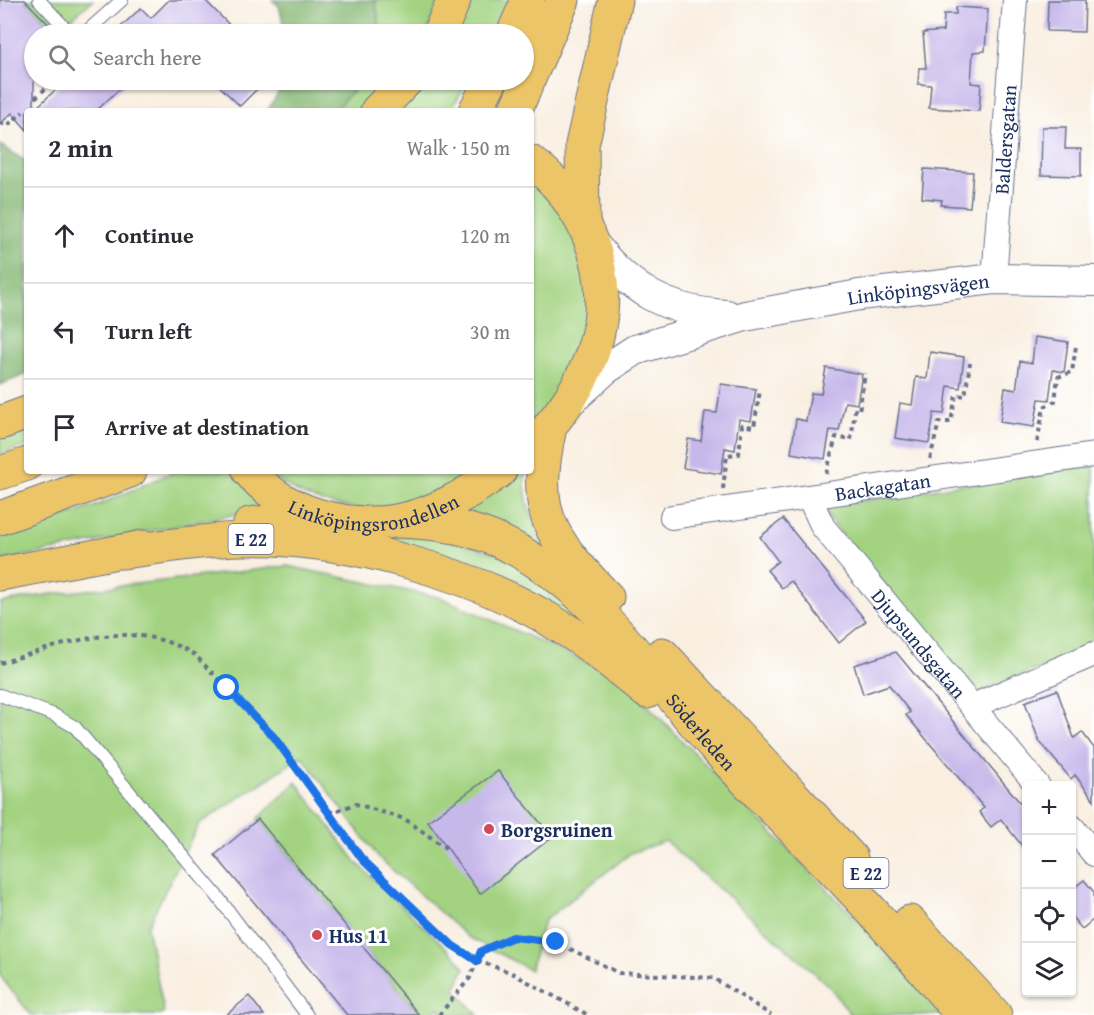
<!DOCTYPE html>
<meta charset="utf-8">
<style>
:root{--surface:#fff;--page:#f7f7f7;--text:#2b2b33;--muted:#7c7c81;--line:#e1e1e2}
body{margin:0;font-family:"Gentium Book Plus",serif;background:var(--page);color:var(--text)}
.controls{position:absolute;right:18px;bottom:18px;display:grid;overflow:hidden;border-radius:6px;box-shadow:0 2px 4px #0004}
.controls button{width:54px;height:54px;display:grid;place-items:center;padding:0;border:0;border-bottom:2px solid var(--line);background:var(--surface);color:var(--text);font:30px sans-serif}
.stop{position:absolute;width:18px;height:18px;margin:-14px;border:4px solid #1a73e8;border-radius:50%;background:#fff}
.stop.end{background:#1a73e8;border-color:#fff;box-shadow:0 2px 6px #0008}
.list{margin:0;padding:0;list-style:none}
h2{display:flex;justify-content:space-between;align-items:center;height:78px;margin:0;padding:0 24px;font-size:26px}
h2 small{font-size:20px;font-weight:400;color:var(--muted)}
.list li{display:grid;grid-template-columns:39px 1fr auto;gap:18px;align-items:center;box-sizing:border-box;height:96px;padding:0 24px;border-top:2px solid var(--line)}
.list b{display:block;font-size:22px;white-space:nowrap}
.list em{font-size:20px;font-style:normal;color:var(--muted)}
.icon{flex:none;width:33px;height:33px;fill:none;stroke:currentColor;stroke-width:2;stroke-linecap:round;stroke-linejoin:round}
.map{position:relative;flex:none;width:1094px;height:1015px;overflow:hidden}
.search{position:absolute;background:var(--surface);box-shadow:0 2px 4px #0004;left:24px;top:24px;width:510px;height:66px;display:flex;align-items:center;gap:15px;box-sizing:border-box;padding:0 21px;border-radius:33px;color:var(--muted);font-size:22px}
.panel{position:absolute;background:var(--surface);box-shadow:0 2px 4px #0004;left:24px;top:108px;width:510px;height:366px;border-radius:6px}
.map>svg:first-child{display:block}
.green{fill:#a3d381;stroke:#5f8170;stroke-width:1.5}
.forest{fill:#82b56f;stroke:#4e7266;stroke-width:1.5}
.building{fill:#c7b8ea}
.lines{fill:none;stroke-linecap:round;stroke-linejoin:round}
.service-casing{stroke:#69728c;stroke-width:14}
.minor-casing{stroke:#69728c;stroke-width:26}
.tertiary-casing{stroke:#69728c;stroke-width:32}
.trunk-casing{stroke:#69728c;stroke-width:35}
.path{stroke:#69728c;stroke-width:4;stroke-dasharray:4.5 4.5;stroke-linecap:butt}
.service{stroke:#fff;stroke-width:12}
.minor{stroke:#fff;stroke-width:24}
.tertiary{stroke:#fff;stroke-width:30}
.trunk{stroke:#edc569;stroke-width:33}
.route{stroke:#1a73e8;stroke-width:8}
.poi-dot{fill:#d1495b;stroke:#fff;stroke-width:2}
.labels{text-anchor:middle;dominant-baseline:central;stroke-width:6;stroke-linejoin:round;paint-order:stroke}
.shield{fill:#fff;stroke:#5f6d8e;stroke-width:1.5}
.shield-label{font-size:18px;font-weight:bold;fill:#1b2f5e}
.street-label{font-size:20px;fill:#1b2f5e;stroke:#fff}
.poi-label{font-size:20px;font-weight:bold;fill:#1b2f5e;stroke:#fff;text-anchor:start}
</style>
<div class="map">
<svg width="1094" height="1015" viewBox="0 0 1094 1015">
<rect width="100%" height="100%" fill="#fff"/>
<filter id="ink" filterUnits="userSpaceOnUse"><feTurbulence type="fractalNoise" baseFrequency=".0167" numOctaves="2"/><feDisplacementMap in="SourceGraphic" scale="12" xChannelSelector="R" yChannelSelector="G"/><feConvolveMatrix kernelMatrix="1 2 1 2 8 2 1 2 1" color-interpolation-filters="sRGB"/></filter>
<filter id="wash" filterUnits="userSpaceOnUse"><feTurbulence type="fractalNoise" baseFrequency=".008" numOctaves="4" result="noise"/><feDisplacementMap in="SourceGraphic" scale="24" xChannelSelector="R" yChannelSelector="G"/><feGaussianBlur stdDeviation="1.35" result="paint"/><feColorMatrix in="noise" values="0 0 0 0 0 0 0 0 0 0 0 0 0 0 0 0 0 1.4 0 .05"/><feComposite in="paint" operator="in"/></filter>
<g filter="url(#wash)">
<rect width="100%" height="100%" fill="#f9efe1"/>
<g class="green">
<polygon points="25,0 93,0 56,32"/>
<polygon points="375,0 440,0 425,34 377,34 379,22"/>
<polygon points="465,0 509,0 493,34 450,34"/>
<polygon points="362,80 391,80 361,111 334,111"/>
<polygon points="425,80 469,80 450,111 397,111"/>
<path d="M531,181C586,215 598,298 580,355C573,374 543,414 531,433Z"/>
<polygon points="27,422 27,446 0,454 0,432"/>
<polygon points="1094,462 1094,646 976,694 820,508"/>
<polygon points="175,471 230,471 267,508 0,561 0,537 96,506"/>
<path d="M270,471H487C471,481 402,509 384,509C346,510 296,501 270,471Z"/>
<path d="M512,471H525C524,500 532,522 544,548L449,513Z"/>
<polygon points="430,533 508,557 604,635 362,538"/>
<polygon points="287,566 442,598 620,677 879,942 941,1015 851,1015 830,987 665,841 631,853 544,921 530,970 468,937 379,858 302,756 199,824 147,927 164,1012 161,1015 31,1015 0,976 0,603 52,594"/>
<polygon points="296,782 357,863 456,957 465,968 455,989 478,1015 444,1015 439,1008 430,1015 419,1015 258,819"/>
</g>
<g class="forest">
<polygon points="272,0 375,0 379,22 377,34 286,34 279,6"/>
<polygon points="286,80 362,80 334,111 267,111"/>
<polygon points="0,145 27,162 27,374 0,385"/>
</g>
<g id="blocks">
<g class="building">
<polygon points="0,0 25,0 58,34 34,34 34,110 66,80 129,80 96,111 27,111 27,130 12,113 0,124"/>
<polygon points="169,0 205,0 238,34 113,34 141,8 151,18"/>
<polygon points="1048,0 1085,0 1084,32 1047,31"/>
<polygon points="956,7 988,9 985,51 973,52 971,83 981,84 979,111 929,108 931,85 918,84 919,68 926,68 923,33 943,31 944,14 956,14"/>
<polygon points="213,80 266,80 240,106"/>
<polygon points="1042,127 1066,127 1065,149 1081,149 1081,176 1041,175"/>
<polygon points="924,169 973,172 970,207 941,205 942,200 922,198"/>
<polygon points="1035,337 1068,342 1064,372 1053,370 1049,400 1039,399 1034,427 1000,422 1005,388 1016,390 1020,361 1032,363"/>
<polygon points="930,352 964,357 960,388 948,386 944,414 934,413 929,443 895,438 900,403 912,405 916,377 927,379"/>
<polygon points="826,368 862,374 857,404 845,402 839,431 830,430 825,459 791,453 796,419 806,421 811,393 821,394"/>
<polygon points="721,384 756,389 751,421 739,419 735,450 725,448 721,474 683,468 688,439 701,441 705,412 717,413"/>
<polygon points="783,519 866,621 839,643 791,581 782,588 767,570 778,561 760,537"/>
<polygon points="896,652 1026,810 1026,851 1001,819 991,827 979,812 984,808 906,715 910,712 889,685 863,694 854,665"/>
<polygon points="1057,690 1074,738 1082,732 1094,748 1094,800 1075,775 1071,779 1039,741 1025,702"/>
<polygon points="498,771 552,837 480,894 428,821"/>
<polygon points="258,819 419,1015 347,1015 215,855"/>
<polygon points="1084,880 1094,892 1094,919 1082,929 1071,916 1071,890"/>
<polygon points="249,996 264,1015 226,1015"/>
</g>
</g>
</g>
<g filter="url(#ink)">
<use href="#blocks" fill-opacity="0" stroke="#69728c" stroke-width="1.5"/>
<g class="lines">
<defs>
<g id="service">
<polyline points="39,0 71,34"/>
<polyline points="84,34 122,0"/>
<polyline points="0,695 54,715 75,727 218,897 307,1015"/>
</g>
<g id="minor">
<path id="s1" d="M994,279L1015,0"/>
<path id="s2" d="M809,497L823,527L1038,786"/>
<path id="s3" d="M672,517L1094,455"/>
<polyline points="973,706 1094,654"/>
<polyline points="1072,827 1094,854"/>
</g>
<g id="tertiary">
<path d="M593,243C629,290 667,312 727,315"/>
<path id="s4" d="M573,399L606,369L635,350L745,316L859,295L994,279L1094,281"/>
</g>
<g id="trunk">
<polyline points="439,34 454,0"/>
<polyline points="513,34 528,0"/>
<polyline points="377,111 407,80"/>
<polyline points="475,111 491,80"/>
<polyline points="515,111 563,0"/>
<path d="M531,162C554,178 567,196 581,220C625,300 594,382 534,443"/>
<polyline points="583,220 582,145 615,0"/>
<polyline points="0,423 27,413"/>
<path d="M550,427C531,514 548,536 607,597"/>
<path id="s5" d="M249,471C284,513 344,529 396,521C434,515 470,492 500,471"/>
<polyline points="0,473 27,464"/>
<polyline points="0,518 130,471"/>
<path id="s6" d="M398,521C452,523 490,531 535,561C607,607 659,684 715,747C764,803 820,853 869,908C901,943 931,979 962,1015"/>
<polyline points="250,524 317,516"/>
<path d="M123,552C162,547 202,540 241,539C341,535 479,574 563,628C593,646 620,670 647,692"/>
<polyline points="0,574 144,547"/>
<polyline points="662,654 851,858"/>
<polyline points="910,922 995,1015"/>
</g>
</defs>
<use href="#service" class="service-casing"/>
<use href="#minor" class="minor-casing"/>
<use href="#tertiary" class="tertiary-casing"/>
<use href="#trunk" class="trunk-casing"/>
<g class="path">
<polyline points="35,98 55,80"/>
<polyline points="0,123 7,126 23,112"/>
<polyline points="1037,442 1044,407 1055,401 1058,377 1072,372 1076,346"/>
<polyline points="930,459 939,422 951,422 956,395 965,396 970,363"/>
<polyline points="826,474 836,437 851,440 855,410 859,411 865,373"/>
<polyline points="723,489 727,455 739,454 742,425 754,427 760,390"/>
<path d="M0,663C67,644 129,615 195,655L274,737L362,859L452,945L477,961L510,972L588,1015"/>
<polyline points="329,813 356,804 405,819 447,849"/>
<polyline points="439,1015 470,978 481,951 513,937 556,942 619,973 713,978 771,1015"/>
</g>
<use href="#service" class="service"/>
<use href="#minor" class="minor"/>
<use href="#tertiary" class="tertiary"/>
<use href="#trunk" class="trunk"/>
</g>
</g>
<g class="lines" filter="url(#ink)">
<polyline class="route" points="227,688 274,737 362,859 452,945 477,961 481,951 513,937 556,942"/>
</g>
<g class="poi-dot">
<circle cx="489" cy="829" r="6"/>
<circle cx="317" cy="935" r="6"/>
</g>
<g class="labels">
<g class="shield">
<rect x="228.5" y="524" width="45" height="30" rx="4.5"/>
<rect x="843.5" y="858" width="45" height="30" rx="4.5"/>
</g>
<g class="shield-label">
<text x="251" y="539">E 22</text>
<text x="866" y="873">E 22</text>
</g>
<g class="street-label">
<text stroke="none"><textPath href="#s1" startOffset="140">Baldersgatan</textPath></text>
<text stroke="none"><textPath href="#s4" startOffset="370">Linköpingsvägen</textPath></text>
<text stroke="none"><textPath href="#s3" startOffset="213">Backagatan</textPath></text>
<text stroke="none"><textPath href="#s5" startOffset="140">Linköpingsrondellen</textPath></text>
<text stroke="none"><textPath href="#s2" startOffset="184">Djupsundsgatan</textPath></text>
<text stroke="none"><textPath href="#s6" startOffset="384">Söderleden</textPath></text>
</g>
<g class="poi-label">
<text x="501" y="829">Borgsruinen</text>
<text x="329" y="935">Hus 11</text>
</g>
</g>
</svg>
<div class="controls">
<button>+</button>
<button>−</button>
<button><svg class="icon" aria-label="locate" viewBox="0 0 24 24"><circle cx="12" cy="12" r="6"/><path d="M12 2v4M12 18v4M2 12h4M18 12h4"/></svg></button>
<button><svg class="icon" aria-label="layers" viewBox="0 0 24 24"><path d="M12 4l9 5-9 5-9-5zM3 14l9 5 9-5"/></svg></button>
</div>
<div class="stop" style="left:227px;top:688px"></div>
<div class="stop end" style="left:556px;top:942px"></div>
<div class="search"><svg class="icon" aria-label="search" viewBox="0 0 24 24"><circle cx="10" cy="10" r="6"/><path d="M15 15l6 6"/></svg>Search here</div>
<section class="panel">
<h2>2 min<small>Walk · 150 m</small></h2>
<ul class="list">
<li><svg class="icon" aria-label="ahead" viewBox="0 0 24 24"><path d="M12 20V5M6 11l6-6 6 6"/></svg><div><b>Continue</b></div><em>120 m</em></li>
<li><svg class="icon" aria-label="left" viewBox="0 0 24 24"><path d="M17 20v-9H6M10 6l-5 5 5 5"/></svg><div><b>Turn left</b></div><em>30 m</em></li>
<li><svg class="icon" aria-label="arrive" viewBox="0 0 24 24"><path d="M6 21V4h12l-3 4 3 4H6"/></svg><div><b>Arrive at destination</b></div></li>
</ul>
</section>
</div>
